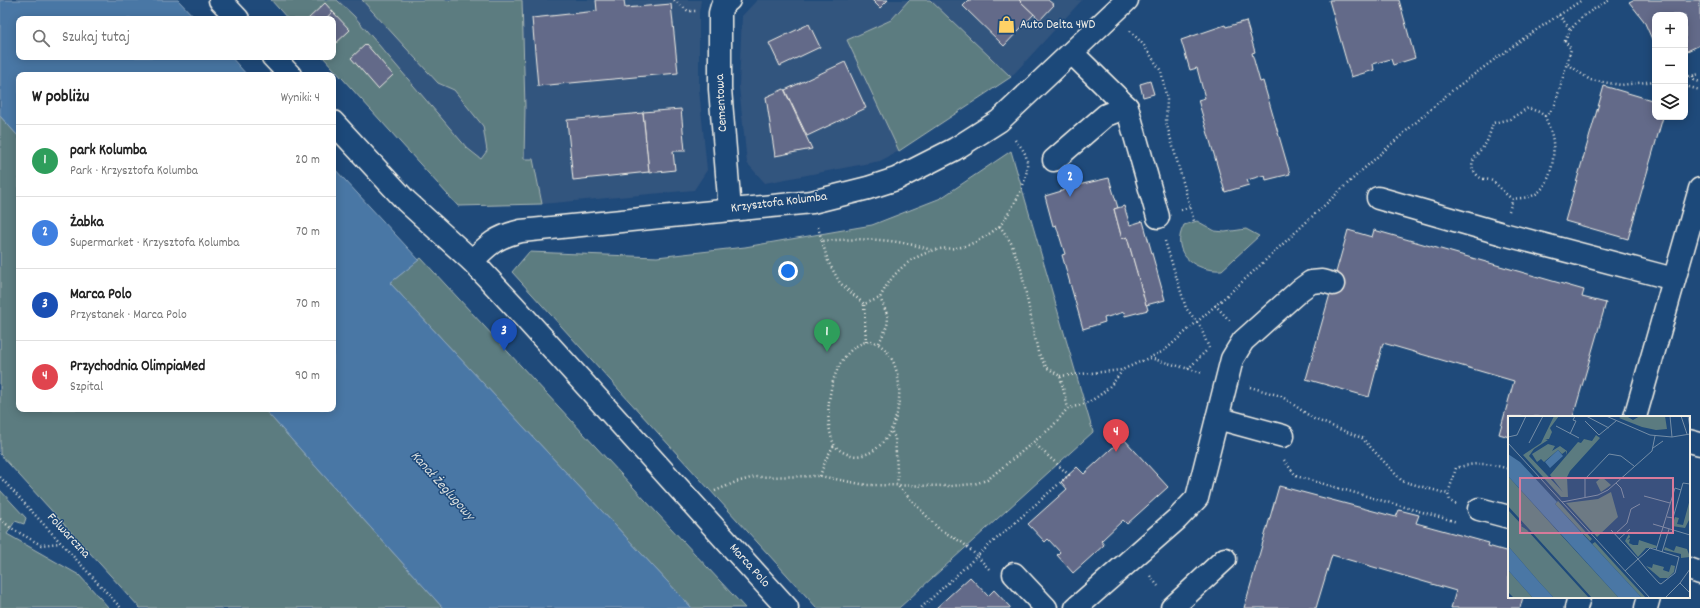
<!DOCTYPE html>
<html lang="pl">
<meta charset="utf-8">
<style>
:root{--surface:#fff;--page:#f2f2f2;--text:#222;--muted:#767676;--line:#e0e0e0;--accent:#111827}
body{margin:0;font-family:Dekko,sans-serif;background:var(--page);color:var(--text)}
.controls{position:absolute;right:12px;top:12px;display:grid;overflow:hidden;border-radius:8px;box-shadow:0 2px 10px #0003}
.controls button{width:36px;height:36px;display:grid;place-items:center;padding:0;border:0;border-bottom:1px solid var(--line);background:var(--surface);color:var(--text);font:20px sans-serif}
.you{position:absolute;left:788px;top:271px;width:14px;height:14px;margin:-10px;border:3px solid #fff;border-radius:50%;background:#1a73e8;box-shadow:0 0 0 6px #1a73e833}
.badge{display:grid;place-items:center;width:26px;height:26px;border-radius:50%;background:var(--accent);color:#fff;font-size:13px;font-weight:700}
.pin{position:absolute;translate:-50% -33px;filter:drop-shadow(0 1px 2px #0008)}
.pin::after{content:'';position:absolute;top:21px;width:14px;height:12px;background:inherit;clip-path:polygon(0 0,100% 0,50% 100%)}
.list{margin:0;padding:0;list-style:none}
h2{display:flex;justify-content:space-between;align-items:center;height:52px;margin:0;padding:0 16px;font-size:17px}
h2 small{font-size:13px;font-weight:400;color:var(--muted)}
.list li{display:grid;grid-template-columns:26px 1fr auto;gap:12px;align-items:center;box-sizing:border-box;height:72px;padding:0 16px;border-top:1px solid var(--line)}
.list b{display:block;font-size:15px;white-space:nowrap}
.list p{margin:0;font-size:13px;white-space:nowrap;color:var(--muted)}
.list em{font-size:13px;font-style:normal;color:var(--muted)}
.icon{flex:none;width:22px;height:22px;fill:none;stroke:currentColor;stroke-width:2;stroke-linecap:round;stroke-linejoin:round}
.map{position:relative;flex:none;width:1700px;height:608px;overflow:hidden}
.search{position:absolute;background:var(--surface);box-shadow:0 2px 10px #0003;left:16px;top:16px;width:320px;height:44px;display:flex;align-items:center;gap:10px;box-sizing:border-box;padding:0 14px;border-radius:8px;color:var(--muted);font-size:15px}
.panel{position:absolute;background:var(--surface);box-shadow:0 2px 10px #0003;left:16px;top:72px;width:320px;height:340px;border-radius:8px}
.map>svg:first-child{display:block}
.built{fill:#33547e}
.green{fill:#5b7b80;stroke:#a8b6b4}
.water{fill:#4a77a5;stroke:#8ea8c0}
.building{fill:#636b89;stroke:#f4f1e8}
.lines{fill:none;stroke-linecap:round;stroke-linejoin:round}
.street-casing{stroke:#f4f1e8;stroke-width:25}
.path{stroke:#f4f1e8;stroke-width:2.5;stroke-dasharray:1 3;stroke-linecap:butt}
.street{stroke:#1f4a7a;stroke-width:22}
.labels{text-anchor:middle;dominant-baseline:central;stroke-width:3;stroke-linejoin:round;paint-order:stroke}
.poi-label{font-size:13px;fill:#f4f1e8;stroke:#1f4a7a;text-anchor:start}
.street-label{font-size:13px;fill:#f4f1e8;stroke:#1f4a7a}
.water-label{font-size:14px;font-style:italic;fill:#dadfde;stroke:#1f4a7a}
.inset-road{fill:none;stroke:#748da6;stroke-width:1}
.view{fill:#d87a9a;fill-opacity:0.15;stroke:#d87a9a;stroke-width:2}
.inset-edge{fill:none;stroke:#f4f1e8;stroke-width:2}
</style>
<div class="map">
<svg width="1700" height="608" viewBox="0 0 1700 608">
<rect width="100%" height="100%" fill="#1f4a7a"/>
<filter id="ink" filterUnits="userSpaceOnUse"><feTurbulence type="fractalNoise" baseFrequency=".025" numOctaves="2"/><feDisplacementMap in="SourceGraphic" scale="8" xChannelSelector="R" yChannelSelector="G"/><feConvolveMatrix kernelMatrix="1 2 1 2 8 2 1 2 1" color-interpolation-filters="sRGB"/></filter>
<g filter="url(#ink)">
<g class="built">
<polygon points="271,0 701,0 699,12 699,89 707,170 694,190 542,204 458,206 323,57 333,57 333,19 288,19"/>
<polygon points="757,0 909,0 891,20 847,40 899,151 880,161 765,183 747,163 739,86 742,16"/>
<polygon points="930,0 1082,0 1011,77"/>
</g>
<g class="green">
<polygon points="271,0 337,0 354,16 467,148 481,159 487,151 483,126 454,90 438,83 362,0 522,0 525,107 524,159 533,159 542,204 458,206 323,57 333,57 333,19 288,19"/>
<polygon points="909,0 930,0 1011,77 899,151 847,40 891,20"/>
<polygon points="0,116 19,137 19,409 264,409 443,608 140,608 0,454"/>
<polygon points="1011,151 1093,432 899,608 817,608 512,272 529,252 657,257 745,247 872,225 941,198"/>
<path d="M1197,221L1215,231L1225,232L1246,229L1259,236L1222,270C1195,272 1169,253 1184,225Z"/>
<polygon points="421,258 745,608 692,608 390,283"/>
<polygon points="0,490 26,518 24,524 15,521 7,534 79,575 109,608 0,608"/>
</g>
<g class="water">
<polygon points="0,0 178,0 196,19 19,19 19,57 231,57 247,75 19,75 19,137 0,116"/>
<polygon points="333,167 419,260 390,283 692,608 443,608 264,409 333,409"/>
</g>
<g class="building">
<polygon points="596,0 624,0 625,8 671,4 678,73 538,86 532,18 597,11"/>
<polygon points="872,0 888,0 880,8"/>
<polygon points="969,0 1019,0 1034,14 1004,46 963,6"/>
<polygon points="1019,0 1048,0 1054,5 1040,20"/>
<polygon points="1329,0 1399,0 1415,58 1393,65 1391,59 1373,64 1374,70 1351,77"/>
<polygon points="1633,0 1700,0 1700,45 1685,52 1685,15 1655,15 1655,46 1644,21 1629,2"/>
<polygon points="325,3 333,12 325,19 308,19"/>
<polygon points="333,12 350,30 333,46 333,19 325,19"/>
<polygon points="1246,21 1255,52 1252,53 1260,82 1263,81 1290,174 1266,180 1265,175 1247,180 1249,185 1225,192 1198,100 1205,98 1197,68 1190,70 1181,40 1225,25 1226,27"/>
<polygon points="809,24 820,47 780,66 769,43"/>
<polygon points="366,44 393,75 378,89 351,58"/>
<polygon points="845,62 866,108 807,136 785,90"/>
<polygon points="1150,81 1154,94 1143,97 1140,84"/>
<polygon points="1604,86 1655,101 1655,117 1663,117 1628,239 1565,221"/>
<polygon points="784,89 812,149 775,156 766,97"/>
<polygon points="681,109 685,151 673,151 675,170 649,173 643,112"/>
<polygon points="643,113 649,172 573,180 567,120"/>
<polygon points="1109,178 1118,208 1114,209 1122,239 1127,237 1148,310 1125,316 1124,312 1104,318 1105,322 1083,329 1062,255 1065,254 1056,225 1053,226 1045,196 1065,190 1065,188"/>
<polygon points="1124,206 1130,225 1143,221 1165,300 1146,305 1127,237 1122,239 1114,209"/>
<polygon points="1348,230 1372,237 1374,230 1584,290 1582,297 1606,303 1573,417 1509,417 1509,437 1499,434 1514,381 1383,343 1369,397 1306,379"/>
<polygon points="1123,438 1168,487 1127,524 1123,520 1101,541 1104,545 1073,573 1057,555 1060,552 1048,539 1045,542 1028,524 1067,489 1061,482 1077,467 1084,474"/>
<polygon points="1279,486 1396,517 1399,510 1419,515 1416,523 1489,543 1488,546 1509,552 1509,597 1523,597 1520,608 1451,608 1456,591 1332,555 1316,608 1244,608"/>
<polygon points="970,577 988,596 994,590 1011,608 936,608"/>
</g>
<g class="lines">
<defs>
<g id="street">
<polyline points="220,0 238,19"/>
<polyline points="729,0 722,6 720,13 720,89 730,210"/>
<polyline points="1072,53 1127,107 1158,217"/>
<polyline points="273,57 290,75"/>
<polyline points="333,122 406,201 472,261 514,306 787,608"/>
<polyline points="1054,160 1106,115 1127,107"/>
<polyline points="1378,198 1503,234 1674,279"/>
<path d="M472,261C489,244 496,237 521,231L812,202L868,188L896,179L955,149L999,121L1127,0"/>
<polyline points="1635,417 1700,189"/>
<polyline points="1217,418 1283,436"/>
<polyline points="1689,441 1700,444"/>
<polyline points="1479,509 1509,517"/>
<polyline points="1689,569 1700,573"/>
<polyline points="1014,574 1046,608"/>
<polyline points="1076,608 1177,519 1197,498 1232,359 1243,341 1300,290 1311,282 1322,281 1333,284"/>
<polyline points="1172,608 1225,559"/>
<polyline points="1576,608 1579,597"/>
<polyline points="1646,608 1649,597"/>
</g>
</defs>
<use href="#street" class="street-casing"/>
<g class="path">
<polyline points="674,0 688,11 696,11"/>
<polyline points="1559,15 1570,29"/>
<polyline points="1130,31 1143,44 1161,71 1167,100 1166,122 1194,221"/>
<polyline points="1568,64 1590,80 1621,85 1655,81"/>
<polyline points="1693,76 1694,80 1700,82"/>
<polyline points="1685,77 1700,74"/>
<polyline points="1685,86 1700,90"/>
<path d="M1015,140C1017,143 1021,146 1023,150C1037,171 1012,209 1000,226L1011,243L1021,269L1038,352L1046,367L1060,376L1068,408"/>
<path d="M1513,199C1505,195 1501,188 1494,182C1489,178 1482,181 1477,175C1465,162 1479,154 1486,143C1489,138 1491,129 1493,123L1510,119L1528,108L1539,112L1545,116"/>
<polyline points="1181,210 1190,207"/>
<path d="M1509,211L1513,199C1519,198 1528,198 1534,195C1552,186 1556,154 1552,136C1551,130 1547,123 1545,116L1554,108L1571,49L1565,41C1574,19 1590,11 1610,0"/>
<path d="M818,227L822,241C861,238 897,238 934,251"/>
<polyline points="822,241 828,261 840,283 864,304"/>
<polyline points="1165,241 1186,308 1200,326 1209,348"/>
<polyline points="1215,305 1230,321"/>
<path d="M871,341C910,352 908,435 869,453C864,455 856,457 851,455C845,454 836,449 834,444C820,414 832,345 871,341Z"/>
<path d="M866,342L864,304L880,298C892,272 911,255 940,249C945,248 950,249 956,248C972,246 987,236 1000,226"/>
<path d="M879,343C890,320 891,322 880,298"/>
<polyline points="1150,358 1203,373"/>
<polyline points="1188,369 1207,350"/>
<polyline points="1060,376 1122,370 1164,351 1241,283 1359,173 1450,92 1524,38 1582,0"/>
<polyline points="1250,387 1281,396 1314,419 1362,438 1402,481 1448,494"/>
<polyline points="892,432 895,438 898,486 939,529 963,543 977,556 921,608"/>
<polyline points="1284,460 1296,476 1457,522"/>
<polyline points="820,476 826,459 834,445"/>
<polyline points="0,477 121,608"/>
<path d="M715,491L736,482L755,477L820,476L866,485L951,486L974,484L987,480L1052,427L1068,408C1093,404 1108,391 1122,371"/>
<path d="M1456,504L1450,501L1448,494L1456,468C1477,462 1488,463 1509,469"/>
<polyline points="0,519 11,528 41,545 60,543"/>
<polyline points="989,569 977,556 1069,475 1034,443"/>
<polyline points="1150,576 1158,586"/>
</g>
<use href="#street" class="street"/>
</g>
</g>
<defs>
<symbol id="shop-bare" viewBox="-9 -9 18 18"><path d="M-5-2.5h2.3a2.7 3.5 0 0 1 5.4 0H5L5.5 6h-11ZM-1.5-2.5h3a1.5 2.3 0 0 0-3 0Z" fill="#ffd166" stroke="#1f4a7a" stroke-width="2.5" paint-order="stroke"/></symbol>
</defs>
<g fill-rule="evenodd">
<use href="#shop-bare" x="994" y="12" width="25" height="25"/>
</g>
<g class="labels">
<g class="poi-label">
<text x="1020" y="25">Auto Delta 4WD</text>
</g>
<g class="street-label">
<text transform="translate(722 103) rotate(-93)">Cementowa</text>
<text transform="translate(779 203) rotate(-7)">Krzysztofa Kolumba</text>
<text transform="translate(68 536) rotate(47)">Folwarczna</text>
<text transform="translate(749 566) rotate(48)">Marca Polo</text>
</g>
<g class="water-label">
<text transform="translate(442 486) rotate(48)">Kanał Żeglugowy</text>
</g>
</g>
<g transform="translate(1508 416)">
<rect width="182" height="182" fill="#1f4a7a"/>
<path d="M46,0H51L42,12L44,16L41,23H37L40,24L26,33L21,40L55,76L42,59L70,26L73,27L76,23L84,25L88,19L92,22L62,55L59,61L60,81H53L15,39L33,27ZM114,0H122L120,1L125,4L132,0H157L159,13L148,14L134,11L111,2ZM40,28L47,30L44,35L52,30L59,35L58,39V35L54,38L50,34L36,46L33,43L29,46L24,38ZM0,60L54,120L111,182H84L0,90ZM94,61L103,69L93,76L88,66ZM103,76L110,101L89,121L58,87L90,83ZM182,83V102L177,112L164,110L167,101L171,102L169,108L175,109ZM50,85L84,123L82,125L47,88ZM0,94L14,109L13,110L19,114L81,182H46L32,167L0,130ZM121,118L122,121L119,124L122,123L121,127L125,129H130L131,124L149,130L148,132H138L130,141L117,125ZM87,126L105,146L138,182H134L84,128ZM168,130L179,133L182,141L173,142V138L156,134L157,131L166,135ZM145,148L156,151L155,154L161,156L163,149L167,150L166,156L160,162H152L138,150L144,152ZM0,154L25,182H6L0,176Z" fill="#5b7b80"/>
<path d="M50,34L55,40L42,52L37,46ZM0,38L12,46L49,86L47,88L134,182H111L0,60ZM0,130L32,167L46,182H25L0,154Z" fill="#4a77a5"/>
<path class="inset-road" d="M78,0L101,12M98,0L142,19L164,21L182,18M162,0L164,21M173,0L179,18M180,0L182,12M77,5L91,19L108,5M48,10L71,22M62,18L68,5L65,4L67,0M0,21L9,19L18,0M0,27L142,182M21,27L35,0M145,32L155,25M108,67L113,72L116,82M136,80L162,87M77,81V63L101,38L113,40L126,50M54,86L90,79L100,74L144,35L147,20M159,101L165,102L175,67L182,68M145,108L182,119M103,114L130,143L139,154L151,167L153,168L167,157L171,141L142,132L136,138L130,143L117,155M107,118L119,107L123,93L132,88M111,123L122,113M148,134L167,72L173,74M154,136L161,113M172,167L182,177M157,182L172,167L182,153"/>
<path class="view" d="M12,62H165V117H12Z"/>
<rect width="182" height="182" class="inset-edge"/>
</g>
</svg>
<div class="controls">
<button>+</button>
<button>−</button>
<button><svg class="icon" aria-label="layers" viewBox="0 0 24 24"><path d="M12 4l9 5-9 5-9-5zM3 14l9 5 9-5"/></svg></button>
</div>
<div class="you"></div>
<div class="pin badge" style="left:827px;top:352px;background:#2e9e5b">1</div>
<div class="pin badge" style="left:1070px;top:197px;background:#3f7fe0">2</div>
<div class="pin badge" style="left:504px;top:351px;background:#1a4fb4">3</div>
<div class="pin badge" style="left:1116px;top:452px;background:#e0444e">4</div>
<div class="search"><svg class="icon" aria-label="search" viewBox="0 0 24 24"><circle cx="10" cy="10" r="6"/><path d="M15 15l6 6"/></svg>Szukaj tutaj</div>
<section class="panel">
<h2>W pobliżu<small>Wyniki: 4</small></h2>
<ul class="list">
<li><span class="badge" style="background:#2e9e5b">1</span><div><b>park Kolumba</b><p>Park · Krzysztofa Kolumba</p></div><em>20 m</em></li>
<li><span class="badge" style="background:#3f7fe0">2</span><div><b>Żabka</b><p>Supermarket · Krzysztofa Kolumba</p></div><em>70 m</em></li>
<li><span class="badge" style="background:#1a4fb4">3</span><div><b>Marca Polo</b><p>Przystanek · Marca Polo</p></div><em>70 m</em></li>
<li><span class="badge" style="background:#e0444e">4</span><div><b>Przychodnia OlimpiaMed</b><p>Szpital</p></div><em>90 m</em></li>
</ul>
</section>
</div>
